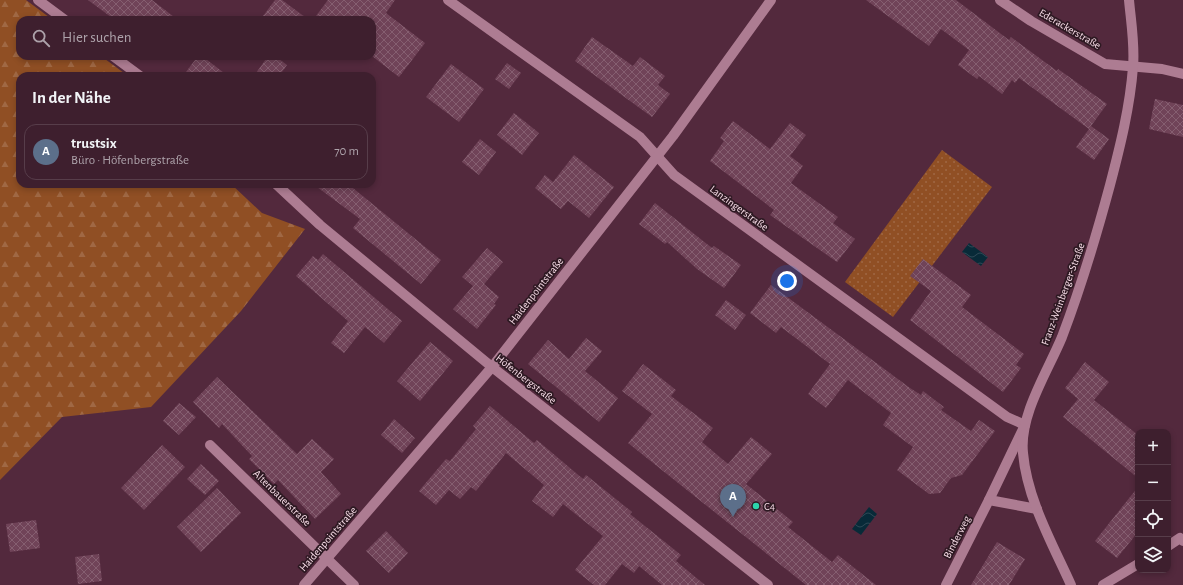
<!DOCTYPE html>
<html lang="de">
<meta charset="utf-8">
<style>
:root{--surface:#3e1f2e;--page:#452736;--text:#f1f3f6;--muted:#ada2aa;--line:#573d4a;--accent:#1a73e8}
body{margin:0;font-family:"Alegreya Sans",sans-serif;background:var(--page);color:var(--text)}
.controls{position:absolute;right:12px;bottom:12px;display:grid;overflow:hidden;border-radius:8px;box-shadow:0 2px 6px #0003}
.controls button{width:36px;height:36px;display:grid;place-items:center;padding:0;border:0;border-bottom:1px solid var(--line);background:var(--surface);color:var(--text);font:20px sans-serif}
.you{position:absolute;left:787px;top:281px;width:14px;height:14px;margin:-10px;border:3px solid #fff;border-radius:50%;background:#1a73e8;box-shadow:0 0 0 6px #1a73e833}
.badge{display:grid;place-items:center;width:26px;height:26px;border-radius:50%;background:var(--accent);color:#fff;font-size:13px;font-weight:700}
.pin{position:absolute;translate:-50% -33px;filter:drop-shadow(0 1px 2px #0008)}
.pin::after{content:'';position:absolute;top:21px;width:14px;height:12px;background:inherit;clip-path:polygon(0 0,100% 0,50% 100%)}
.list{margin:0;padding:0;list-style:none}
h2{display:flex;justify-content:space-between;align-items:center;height:52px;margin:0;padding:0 16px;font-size:17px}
h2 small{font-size:13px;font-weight:400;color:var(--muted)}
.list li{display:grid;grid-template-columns:26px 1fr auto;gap:12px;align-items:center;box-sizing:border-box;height:56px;margin:0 8px 8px;padding:0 8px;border:1px solid var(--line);border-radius:12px}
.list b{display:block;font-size:15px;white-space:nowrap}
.list p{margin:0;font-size:13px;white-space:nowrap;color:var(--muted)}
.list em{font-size:13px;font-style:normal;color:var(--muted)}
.icon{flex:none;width:22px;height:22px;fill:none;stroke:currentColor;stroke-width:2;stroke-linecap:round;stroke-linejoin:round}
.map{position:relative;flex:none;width:1183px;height:585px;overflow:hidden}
.search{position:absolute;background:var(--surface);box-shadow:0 2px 6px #0003;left:16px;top:16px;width:360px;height:44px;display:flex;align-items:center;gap:10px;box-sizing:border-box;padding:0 14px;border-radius:12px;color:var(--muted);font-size:15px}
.panel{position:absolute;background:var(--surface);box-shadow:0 2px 6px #0003;left:16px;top:72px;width:360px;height:116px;border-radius:12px}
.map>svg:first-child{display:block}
.green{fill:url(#green-dots)}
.forest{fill:url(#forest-firs)}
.water{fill:url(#water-waves)}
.building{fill:url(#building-cross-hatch)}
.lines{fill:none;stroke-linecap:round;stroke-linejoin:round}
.minor{stroke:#ad7c92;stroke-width:10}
.poi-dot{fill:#2cd5ab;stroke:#2d1922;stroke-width:1.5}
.labels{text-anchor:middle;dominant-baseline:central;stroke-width:3.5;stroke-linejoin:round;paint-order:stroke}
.street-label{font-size:11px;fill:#f9dee9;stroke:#2d1922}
.poi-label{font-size:11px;fill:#f9dee9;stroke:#2d1922;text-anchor:start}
</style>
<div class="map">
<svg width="1183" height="585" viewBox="0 0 1183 585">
<defs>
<pattern id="green-dots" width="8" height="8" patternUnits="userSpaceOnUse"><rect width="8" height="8" fill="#904f24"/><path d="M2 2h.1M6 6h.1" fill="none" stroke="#a06844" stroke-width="1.8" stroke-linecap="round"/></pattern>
<pattern id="forest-firs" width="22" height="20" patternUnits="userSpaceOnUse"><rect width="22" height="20" fill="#904f24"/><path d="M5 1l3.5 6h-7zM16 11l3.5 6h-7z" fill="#a06844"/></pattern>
<pattern id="water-waves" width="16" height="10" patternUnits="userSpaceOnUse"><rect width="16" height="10" fill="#082a38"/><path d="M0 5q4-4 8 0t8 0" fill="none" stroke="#2d4855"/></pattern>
<pattern id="building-cross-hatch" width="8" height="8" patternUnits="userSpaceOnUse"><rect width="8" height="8" fill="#704358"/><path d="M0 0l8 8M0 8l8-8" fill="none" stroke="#855e70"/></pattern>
</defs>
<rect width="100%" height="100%" fill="#53293d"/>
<polygon class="green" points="942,150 992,187 893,317 845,282"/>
<polygon class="forest" points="0,0 26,0 53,20 20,20 20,56 101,56 128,76 20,76 20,184 231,184 262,213 305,229 241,311 151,407 62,417 0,480"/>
<g class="water">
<polygon points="969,243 988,257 981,266 962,252"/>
<polygon points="869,507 877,514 861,535 852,529"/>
</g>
<g class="building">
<polygon points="88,0 152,0 178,20 115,20"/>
<polygon points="275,0 282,0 309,20 260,20"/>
<polygon points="328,0 395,0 386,13 425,43 399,77 372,56 372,20 313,20"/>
<polygon points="866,0 956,0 1009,40 1011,37 1057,71 1058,69 1107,104 1091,126 1109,139 1094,160 1076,147 1089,129 1019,78 1015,83 1012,80 1002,94 979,76 977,79 958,65 969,50 941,29 929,46"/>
<polygon points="592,37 633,66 640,57 665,76 658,85 670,94 652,117 575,61"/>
<polygon points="198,56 202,56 228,76 183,76"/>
<polygon points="268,56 275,56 287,65 279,76 254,76"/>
<polygon points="507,63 521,73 509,89 495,79"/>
<polygon points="451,64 484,89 459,122 426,97"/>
<polygon points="1155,99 1183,105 1183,137 1149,129"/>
<polygon points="514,113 539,133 522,155 497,135"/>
<polygon points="733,121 770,149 790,123 806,135 790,156 803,166 791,183 838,217 833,223 855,239 837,262 770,215 774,210 710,161 724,141 720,138"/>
<polygon points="480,139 496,152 479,175 462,162"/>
<polygon points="574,155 614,187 589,218 568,201 561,209 535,188 545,175 553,182"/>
<polygon points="313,184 348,184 441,260 421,284 353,228 360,219"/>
<polygon points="655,203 712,248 714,246 741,265 724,288 697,269 667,242 665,244 639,224"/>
<polygon points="487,248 503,262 484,284 499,297 494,304 496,305 477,329 453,309 473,286 462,277"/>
<polygon points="323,254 402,321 384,343 365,327 344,353 331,343 348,321 296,276 313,256 318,260"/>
<polygon points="923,259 971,295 962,307 1024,354 1016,365 1021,368 1003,392 910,320 931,291 910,276"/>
<polygon points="771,285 910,388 921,395 923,391 944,407 941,410 971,431 979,420 995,431 962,475 951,478 940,493 929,494 897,470 913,447 883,425 891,413 848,380 826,408 808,394 830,364 781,327 776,333 750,313"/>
<polygon points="726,300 746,315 735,330 715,315"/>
<polygon points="586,338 602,351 585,371 618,398 599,422 528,364 548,340 569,359"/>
<polygon points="430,342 453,361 420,401 397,381"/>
<polygon points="1085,362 1109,382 1094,400 1138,435 1138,478 1063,417 1078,399 1065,388"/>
<polygon points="643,364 676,390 671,396 713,428 702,442 728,464 751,437 772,454 746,484 793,522 788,527 832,562 838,555 876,585 806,585 628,443 652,414 622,391"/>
<polygon points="217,377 297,454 312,439 334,459 321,472 341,494 315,519 278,480 274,484 249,459 252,456 222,424 219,428 193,402"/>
<polygon points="179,403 196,417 179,435 163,421"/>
<polygon points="490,406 534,443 537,440 583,479 586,475 632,512 630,514 681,555 676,561 705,585 662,585 639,566 634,573 622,564 605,585 594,585 575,570 603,536 563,504 553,517 532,501 544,485 506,453 476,491 471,487 460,499 449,490 436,505 419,491 446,459 450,461 476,429 473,426"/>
<polygon points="394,419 415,438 402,453 381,435"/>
<polygon points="162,445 185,467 144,510 121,488"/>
<polygon points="201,464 219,481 205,495 187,479"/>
<polygon points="1138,487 1138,532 1117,558 1095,541"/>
<polygon points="217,488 241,513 201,552 177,527"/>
<polygon points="36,520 40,548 10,552 6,524"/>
<polygon points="386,531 408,553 389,573 366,551"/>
<polygon points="997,542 1025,559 1009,585 971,585"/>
<polygon points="99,554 102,581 78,584 75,557"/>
</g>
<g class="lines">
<g class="minor">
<polyline points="38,0 65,20"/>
<polyline points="448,0 640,137 674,175 1007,417 1025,425 989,500"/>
<polyline points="1000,0 1031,21 1105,64 1162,69 1183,74"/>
<polyline points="113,56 140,76"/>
<polyline points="276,184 320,225 492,367 768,585"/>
<polyline points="210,445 354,585"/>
<polyline points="1168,546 1180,538 1183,541"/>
<polyline points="304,585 492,367 673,136 771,0"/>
<polyline points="946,585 989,500 1037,509"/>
<path d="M1071,585C1052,543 1027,499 1023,453C1019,415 1048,371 1062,337C1081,287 1096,237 1110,185C1120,147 1130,107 1133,67C1135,45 1131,22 1129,0"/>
<polyline points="1103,585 1138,564"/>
</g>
</g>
<circle class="poi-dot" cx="756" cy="506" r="4"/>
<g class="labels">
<g class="street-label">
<text transform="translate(1070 29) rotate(30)">Ederackerstraße</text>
<text transform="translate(739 208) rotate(36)">Lanzingerstraße</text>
<text transform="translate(536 291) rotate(-52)">Haidenpointstraße</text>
<text transform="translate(1063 294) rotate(-70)">Franz-Weinberger-Straße</text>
<text transform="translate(526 379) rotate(38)">Höfenbergstraße</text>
<text transform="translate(282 498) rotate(44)">Altenbauerstraße</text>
<text transform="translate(957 537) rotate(-63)">Binderweg</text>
<text transform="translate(328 539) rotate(-49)">Haidenpointstraße</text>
</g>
<g class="poi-label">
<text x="764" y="506">C4</text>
</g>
</g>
</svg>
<div class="controls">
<button>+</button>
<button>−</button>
<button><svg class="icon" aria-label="locate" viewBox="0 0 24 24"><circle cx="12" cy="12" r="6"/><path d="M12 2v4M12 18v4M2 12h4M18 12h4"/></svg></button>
<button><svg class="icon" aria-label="layers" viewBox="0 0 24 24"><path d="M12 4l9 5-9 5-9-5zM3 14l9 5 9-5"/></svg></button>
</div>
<div class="you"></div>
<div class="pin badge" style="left:733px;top:517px;background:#5c6f8a">A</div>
<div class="search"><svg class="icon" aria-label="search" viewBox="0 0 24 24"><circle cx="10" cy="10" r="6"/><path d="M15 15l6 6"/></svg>Hier suchen</div>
<section class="panel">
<h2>In der Nähe<small></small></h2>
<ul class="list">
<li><span class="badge" style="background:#5c6f8a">A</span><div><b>trustsix</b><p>Büro · Höfenbergstraße</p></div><em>70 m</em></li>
</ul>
</section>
</div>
